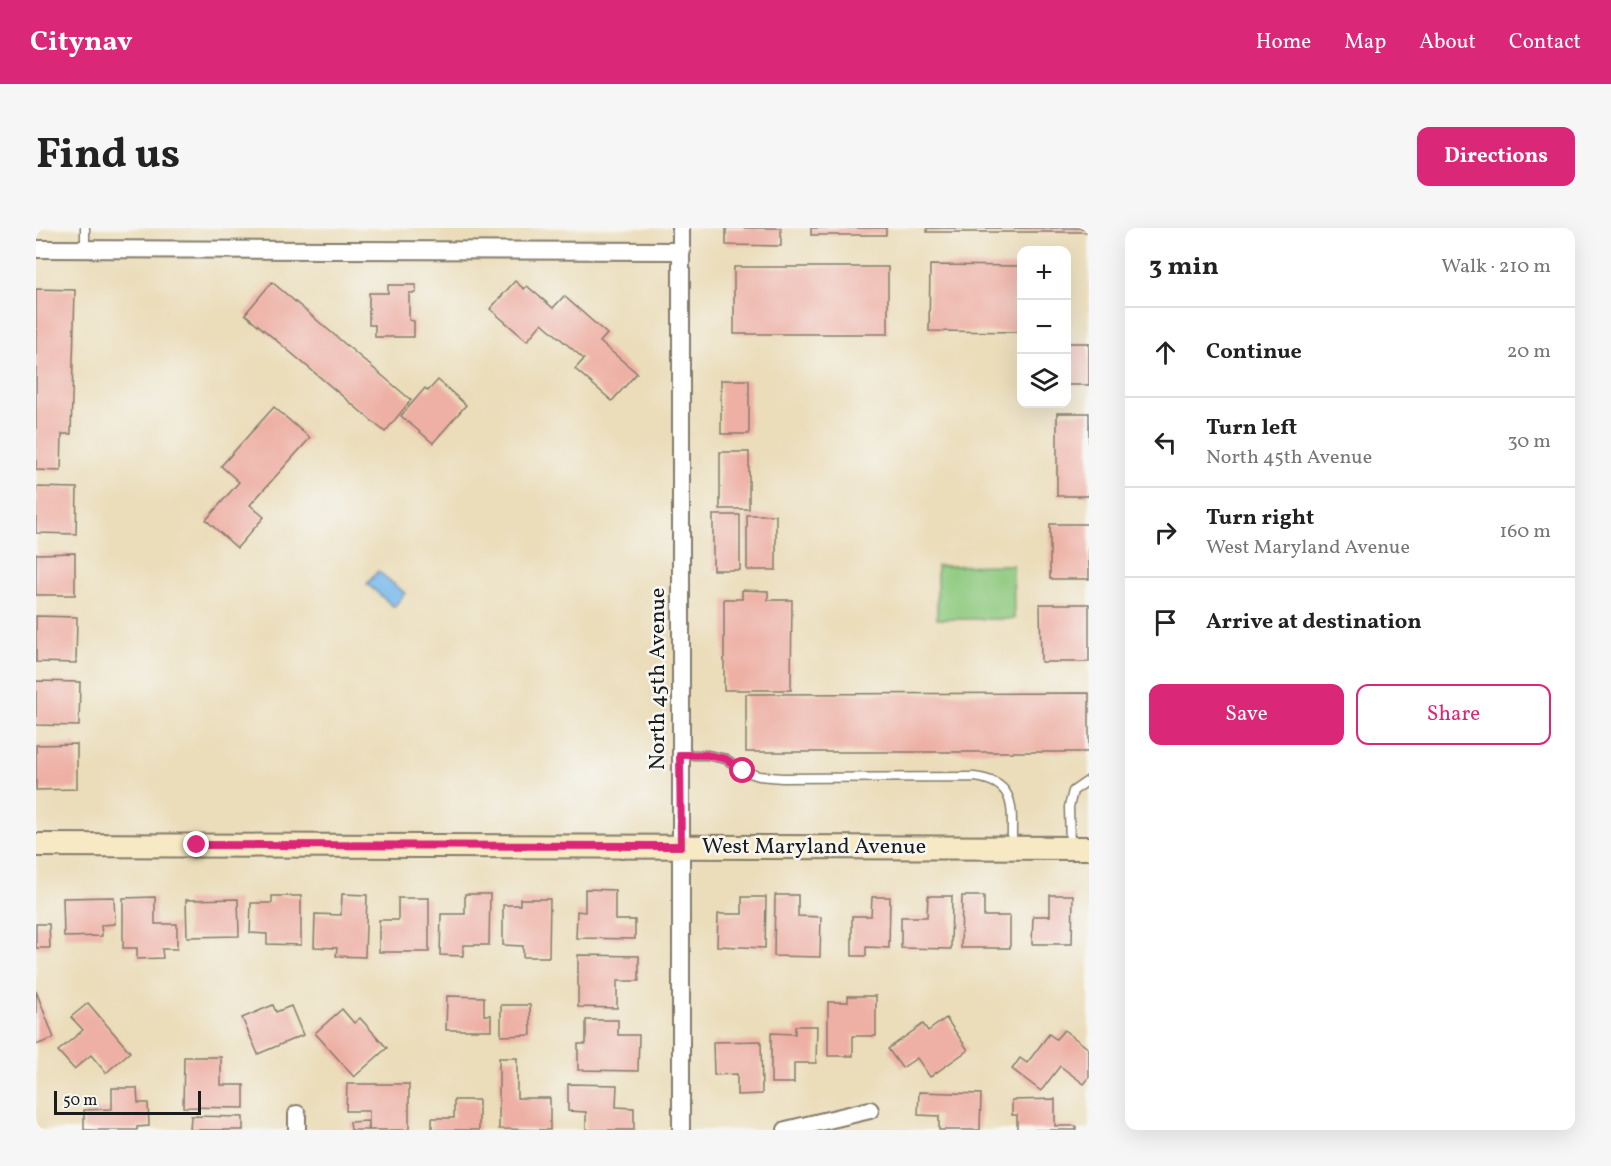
<!DOCTYPE html>
<meta charset="utf-8">
<style>
:root{--surface:#fff;--page:#f6f6f6;--text:#222;--muted:#767676;--line:#e0e0e0;--accent:#db2777}
body{margin:0;font-family:Vollkorn,serif;background:var(--page);color:var(--text)}
.controls{position:absolute;right:18px;top:18px;display:grid;overflow:hidden;border-radius:12px;box-shadow:0 6px 24px #0002}
.controls button{width:54px;height:54px;display:grid;place-items:center;padding:0;border:0;border-bottom:2px solid var(--line);background:var(--surface);color:var(--text);font:30px sans-serif}
.scale{position:absolute;left:18px;bottom:15px;width:147px;box-sizing:border-box;padding-left:6px;border:3px solid #1c1c1c;border-top:0;font-size:16px;line-height:21px;white-space:nowrap;color:#1c1c1c;-webkit-text-stroke:4px #f6f6f2;paint-order:stroke}
.stop{position:absolute;width:18px;height:18px;margin:-14px;border:4px solid #db2777;border-radius:50%;background:#fff}
.stop.end{background:#db2777;border-color:#fff;box-shadow:0 2px 6px #0008}
.list{margin:0;padding:0;list-style:none}
h2{display:flex;justify-content:space-between;align-items:center;height:78px;margin:0;padding:0 24px;font-size:26px}
h2 small{font-size:20px;font-weight:400;color:var(--muted)}
.list li{display:grid;grid-template-columns:39px 1fr auto;gap:18px;align-items:center;box-sizing:border-box;height:90px;padding:0 24px;border-top:2px solid var(--line)}
.list b{display:block;font-size:22px;white-space:nowrap}
.list p{margin:0;font-size:20px;white-space:nowrap;color:var(--muted)}
.list em{font-size:20px;font-style:normal;color:var(--muted)}
.actions{display:flex;gap:12px;padding:18px 24px}
.actions a{flex:1;padding:14px 0;border:2px solid var(--accent);border-radius:12px;text-align:center;font-size:21px;color:var(--accent)}
.actions .main{background:var(--accent);color:#fff}
.icon{flex:none;width:33px;height:33px;fill:none;stroke:currentColor;stroke-width:2;stroke-linecap:round;stroke-linejoin:round}
.map{position:relative;flex:none;width:1053px;height:902px;overflow:hidden;border-radius:12px}
header{display:flex;align-items:center;gap:36px;box-sizing:border-box;height:84px;padding:0 30px;background:var(--accent);color:#fff}
header strong{font-size:28px}
nav{display:flex;gap:33px;margin-inline-start:auto;font-size:21px}
.intro{display:flex;align-items:center;justify-content:space-between;box-sizing:border-box;height:144px;padding:0 36px}
h1{margin:0;font-size:42px}
.button{padding:15px 27px;border-radius:12px;background:var(--accent);color:#fff;font-size:21px;font-weight:700}
main{display:flex;gap:36px;padding:0 36px}
aside{flex:1;background:var(--surface);border-radius:12px;box-shadow:0 6px 24px #0002}
.map>svg:first-child{display:block}
.green{fill:#8dc97e;stroke:#54724d;stroke-width:1.5}
.water{fill:#77b8ec;stroke:#4a6a84;stroke-width:1.5}
.building{fill:#eeb0a5}
.lines{fill:none;stroke-linecap:round;stroke-linejoin:round}
.lane-casing{stroke:#847c6b;stroke-width:11}
.street-casing{stroke:#847c6b;stroke-width:20}
.secondary-casing{stroke:#847c6b;stroke-width:26}
.lane{stroke:#fff;stroke-width:8}
.street{stroke:#fff;stroke-width:16}
.secondary{stroke:#f7e9c3;stroke-width:22}
.route{stroke:#db2777;stroke-width:8}
.labels{text-anchor:middle;dominant-baseline:central;stroke-width:5;stroke-linejoin:round;paint-order:stroke}
.street-label{font-size:22px;fill:#1c1c1c;stroke:#f6f6f2}
</style>
<header>
<strong>Citynav</strong>
<nav><a>Home</a><a>Map</a><a>About</a><a>Contact</a></nav>
</header>
<div class="intro"><h1>Find us</h1><a class="button">Directions</a></div>
<main>
<div class="map">
<svg width="1053" height="902" viewBox="0 0 1053 902">
<rect width="100%" height="100%" fill="#f6f6f2"/>
<filter id="ink" filterUnits="userSpaceOnUse"><feTurbulence type="fractalNoise" baseFrequency=".0167" numOctaves="2"/><feDisplacementMap in="SourceGraphic" scale="12" xChannelSelector="R" yChannelSelector="G"/><feConvolveMatrix kernelMatrix="1 2 1 2 8 2 1 2 1" color-interpolation-filters="sRGB"/></filter>
<filter id="wash" filterUnits="userSpaceOnUse"><feTurbulence type="fractalNoise" baseFrequency=".008" numOctaves="4" result="noise"/><feDisplacementMap in="SourceGraphic" scale="24" xChannelSelector="R" yChannelSelector="G"/><feGaussianBlur stdDeviation="1.35" result="paint"/><feColorMatrix in="noise" values="0 0 0 0 0 0 0 0 0 0 0 0 0 0 0 0 0 1.4 0 .05"/><feComposite in="paint" operator="in"/></filter>
<g filter="url(#wash)">
<rect width="100%" height="100%" fill="#ebddba"/>
<polygon class="green" points="977,337 978,391 901,391 901,338"/>
<polygon class="water" points="342,343 369,365 358,379 331,356"/>
<g id="blocks">
<g class="building">
<polygon points="690,0 745,0 745,18 690,17"/>
<rect x="775" y="0" width="75" height="7"/>
<rect x="891" y="0" width="162" height="4"/>
<polygon points="894,37 986,38 986,104 893,103"/>
<rect x="698" y="39" width="154" height="67"/>
<polygon points="479,53 488,61 491,58 517,80 528,68 571,106 564,114 601,145 576,173 539,141 548,131 506,95 491,113 454,81"/>
<polygon points="236,54 375,172 349,204 209,86"/>
<polygon points="352,57 380,57 380,65 373,65 373,92 378,93 378,109 339,109 339,97 333,97 333,65 352,65"/>
<polygon points="0,61 39,62 35,206 26,206 25,243 0,242"/>
<rect x="1030" y="115" width="23" height="42"/>
<polygon points="402,152 430,177 397,215 365,188 389,160 392,163"/>
<rect x="685" y="152" width="28" height="54"/>
<polygon points="238,179 274,210 214,277 228,289 201,320 170,292 203,254 185,238"/>
<rect x="1021" y="185" width="32" height="83"/>
<rect x="684" y="224" width="29" height="57"/>
<polygon points="0,259 41,260 40,306 0,305"/>
<rect x="677" y="287" width="27" height="55"/>
<rect x="711" y="287" width="29" height="55"/>
<rect x="1014" y="296" width="39" height="55"/>
<polygon points="39,325 39,367 0,367 0,326"/>
<polygon points="706,362 732,363 732,372 756,372 755,462 688,462 688,371 706,371"/>
<polygon points="1004,376 1053,376 1053,434 1005,434"/>
<polygon points="0,388 41,389 40,435 0,434"/>
<polygon points="0,453 44,454 43,498 0,497"/>
<polygon points="1053,465 1053,524 710,524 710,466"/>
<polygon points="41,516 41,561 0,562 0,517"/>
<polygon points="549,661 579,662 579,692 599,692 599,711 540,710 541,683 549,684"/>
<polygon points="306,666 331,667 329,729 300,728 301,720 278,719 279,686 305,687"/>
<polygon points="429,666 454,666 453,717 427,717 427,728 404,727 405,686 429,686"/>
<polygon points="739,667 762,667 762,688 785,689 784,729 738,728"/>
<polygon points="1014,667 1037,667 1036,716 996,716 997,688 1014,688"/>
<polygon points="236,668 265,668 265,717 231,716 231,706 214,705 215,675 236,675"/>
<polygon points="892,668 916,668 915,721 865,720 865,689 891,689"/>
<polygon points="926,668 948,668 948,688 974,688 974,720 925,720"/>
<polygon points="78,669 79,696 65,697 66,708 28,709 27,670"/>
<polygon points="119,669 119,696 141,696 141,721 126,721 127,730 101,731 101,720 87,720 87,670"/>
<polygon points="706,669 730,669 729,720 681,718 682,686 706,686"/>
<polygon points="836,669 854,669 853,720 830,719 830,728 816,728 816,688 835,688"/>
<polygon points="362,670 393,670 393,724 343,724 343,692 362,692"/>
<polygon points="202,671 203,708 151,709 150,672"/>
<polygon points="484,671 514,671 513,729 487,729 487,718 467,717 467,677 484,677"/>
<polygon points="0,696 13,696 14,720 0,720"/>
<polygon points="542,727 603,728 603,753 581,753 581,780 542,779"/>
<polygon points="0,763 18,810 0,817"/>
<polygon points="411,768 448,769 448,787 455,787 455,802 410,802"/>
<polygon points="812,768 840,768 840,808 817,808 817,828 792,828 792,774 812,774"/>
<polygon points="52,775 94,824 70,845 55,827 38,841 22,823 47,802 35,789"/>
<polygon points="237,777 240,784 255,778 267,807 222,826 206,790"/>
<polygon points="465,777 494,777 495,807 465,808"/>
<polygon points="306,781 318,795 324,790 351,820 318,849 279,805"/>
<polygon points="910,790 932,822 894,849 881,830 866,840 852,821 887,796 892,803"/>
<polygon points="550,792 582,792 582,807 603,807 602,843 542,842 542,816 550,816"/>
<polygon points="759,798 781,798 780,835 758,835 758,855 735,855 735,805 759,806"/>
<polygon points="1028,802 1053,821 1053,850 1048,856 1024,838 1005,863 976,841 984,830 991,835 1013,806 1020,811"/>
<polygon points="725,813 726,866 701,867 701,846 678,847 677,814"/>
<polygon points="148,829 185,829 185,857 208,857 208,880 147,879"/>
<polygon points="463,830 481,830 481,870 514,870 514,902 463,901"/>
<polygon points="311,856 373,856 373,902 333,902 333,883 310,883"/>
<polygon points="532,856 581,857 580,879 598,880 598,902 550,902 550,884 532,883"/>
<polygon points="76,860 101,860 102,875 112,875 113,898 101,899 101,902 48,902 48,882 76,881"/>
<polygon points="883,864 945,866 944,902 903,902 903,888 882,887"/>
<polygon points="1019,871 1019,898 1040,898 1040,902 981,902 981,887 976,887 976,872"/>
<polygon points="418,872 443,872 443,902 396,902 396,890 418,890"/>
<polygon points="155,888 207,889 207,902 154,902"/>
<polygon points="332,893 332,902 315,902 314,894"/>
</g>
</g>
</g>
<g filter="url(#ink)">
<use href="#blocks" fill-opacity="0" stroke="#847c6b" stroke-width="1.5"/>
<g class="lines">
<defs>
<g id="lane">
<polyline points="49,0 49,22"/>
<path d="M644,527H671L690,531L707,543L723,548L746,550L938,549C983,554 975,583 976,619"/>
<polyline points="1034,619 1033,579 1037,563 1053,552"/>
</g>
<g id="street">
<polyline points="0,21 646,23"/>
<polyline points="261,902 261,886"/>
<polyline points="645,902 645,0"/>
<polyline points="750,902 834,882"/>
</g>
<polyline id="secondary" points="0,617 1053,620"/>
</defs>
<use href="#lane" class="lane-casing"/>
<use href="#street" class="street-casing"/>
<use href="#secondary" class="secondary-casing"/>
<use href="#lane" class="lane"/>
<use href="#street" class="street"/>
<use href="#secondary" class="secondary"/>
</g>
</g>
<g class="lines" filter="url(#ink)">
<polyline class="route" points="161,617 645,618 644,527 671,527 690,531 707,543"/>
</g>
<g class="labels">
<g class="street-label">
<text transform="translate(622 451) rotate(-90)">North 45th Avenue</text>
<text x="778" y="619">West Maryland Avenue</text>
</g>
</g>
</svg>
<div class="controls">
<button>+</button>
<button>−</button>
<button><svg class="icon" aria-label="layers" viewBox="0 0 24 24"><path d="M12 4l9 5-9 5-9-5zM3 14l9 5 9-5"/></svg></button>
</div>
<div class="scale">50 m</div>
<div class="stop" style="left:707px;top:543px"></div>
<div class="stop end" style="left:161px;top:617px"></div>
</div>
<aside>
<h2>3 min<small>Walk · 210 m</small></h2>
<ul class="list">
<li><svg class="icon" aria-label="ahead" viewBox="0 0 24 24"><path d="M12 20V5M6 11l6-6 6 6"/></svg><div><b>Continue</b></div><em>20 m</em></li>
<li><svg class="icon" aria-label="left" viewBox="0 0 24 24"><path d="M17 20v-9H6M10 6l-5 5 5 5"/></svg><div><b>Turn left</b><p>North 45th Avenue</p></div><em>30 m</em></li>
<li><svg class="icon" aria-label="right" viewBox="0 0 24 24"><path d="M7 20v-9h11M14 6l5 5-5 5"/></svg><div><b>Turn right</b><p>West Maryland Avenue</p></div><em>160 m</em></li>
<li><svg class="icon" aria-label="arrive" viewBox="0 0 24 24"><path d="M6 21V4h12l-3 4 3 4H6"/></svg><div><b>Arrive at destination</b></div></li>
</ul>
<div class="actions"><a class="main">Save</a><a>Share</a></div>
</aside>
</main>
